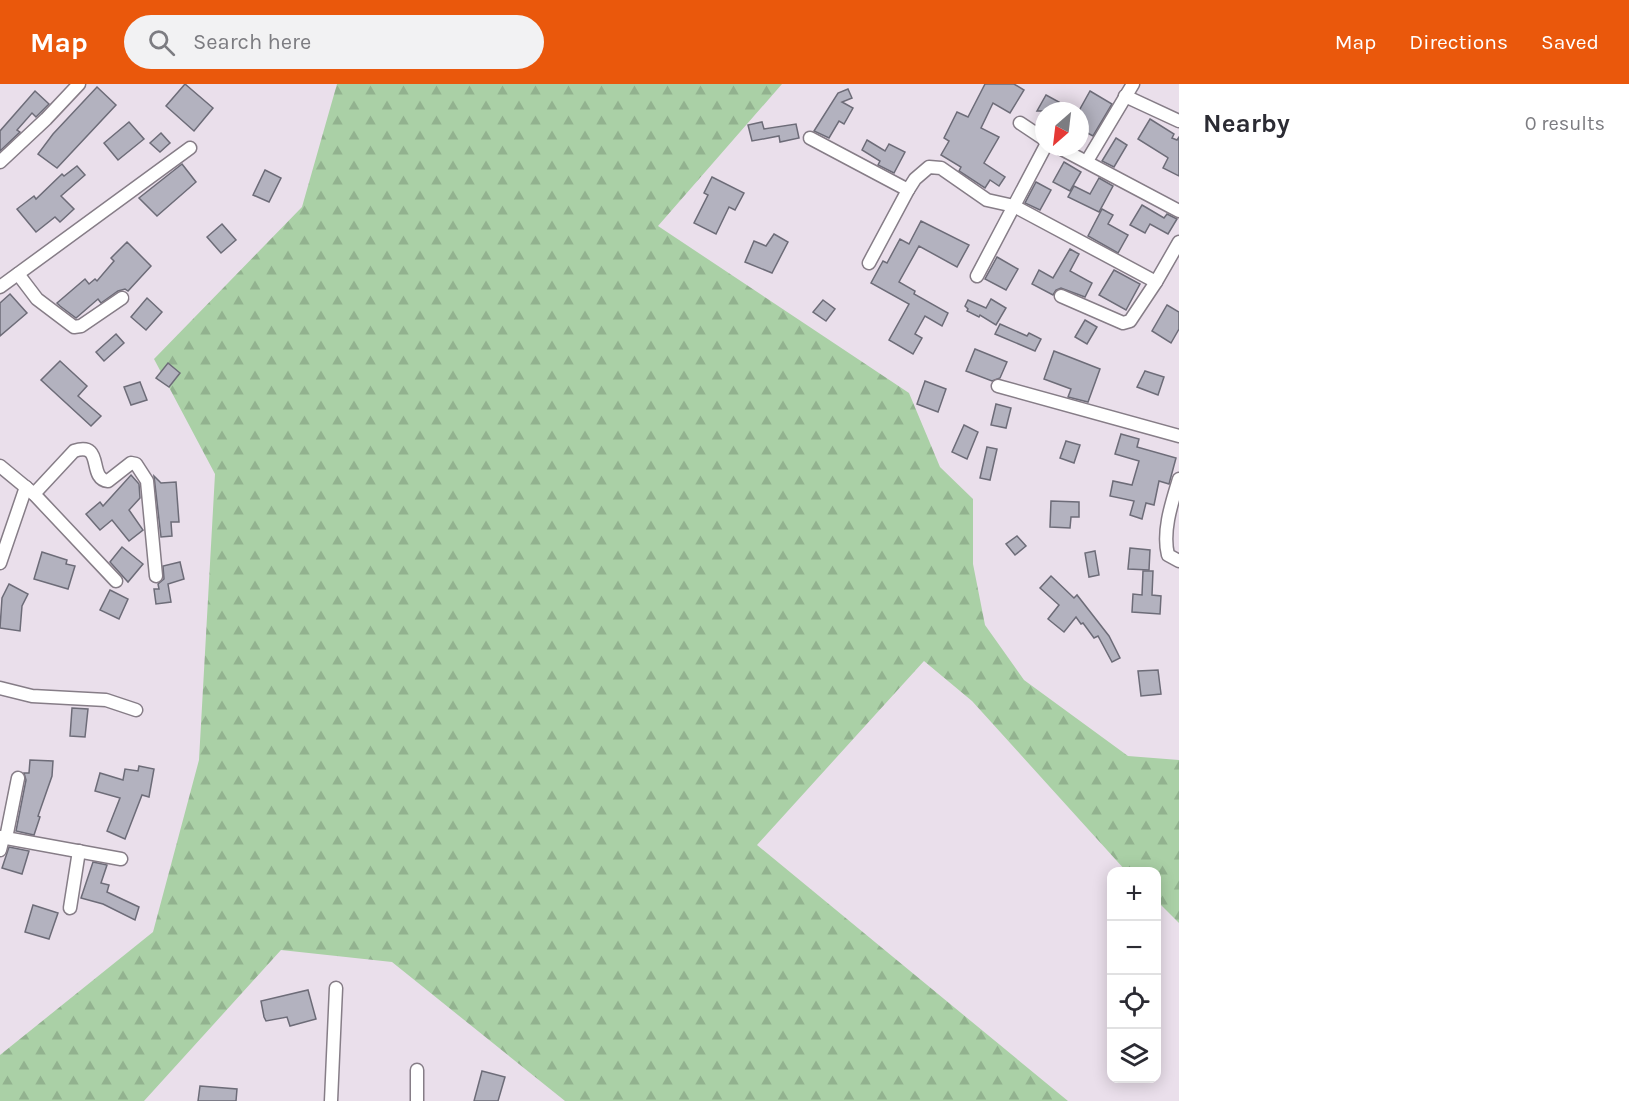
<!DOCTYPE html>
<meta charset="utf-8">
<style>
:root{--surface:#fff;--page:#f2f2f3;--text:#2b2b33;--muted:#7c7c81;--line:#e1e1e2;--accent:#ea580c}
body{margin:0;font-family:Karla,sans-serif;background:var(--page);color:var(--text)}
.controls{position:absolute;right:18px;bottom:18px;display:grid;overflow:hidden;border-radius:12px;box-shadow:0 3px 15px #0003}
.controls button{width:54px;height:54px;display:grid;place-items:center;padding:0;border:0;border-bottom:2px solid var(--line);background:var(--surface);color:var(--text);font:30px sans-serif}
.compass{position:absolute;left:1035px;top:18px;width:54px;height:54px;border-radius:50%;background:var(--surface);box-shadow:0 3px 15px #0003;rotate:208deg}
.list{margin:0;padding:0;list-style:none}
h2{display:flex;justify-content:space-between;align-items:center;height:78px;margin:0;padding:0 24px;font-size:26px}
h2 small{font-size:20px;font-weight:400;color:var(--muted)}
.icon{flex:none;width:33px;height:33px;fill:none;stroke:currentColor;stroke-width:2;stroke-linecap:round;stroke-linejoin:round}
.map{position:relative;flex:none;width:1179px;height:1017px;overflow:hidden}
header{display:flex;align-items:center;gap:36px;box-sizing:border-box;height:84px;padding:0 30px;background:var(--accent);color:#fff}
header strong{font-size:28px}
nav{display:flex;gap:33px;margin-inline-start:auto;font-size:21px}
.search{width:420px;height:54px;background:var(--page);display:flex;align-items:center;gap:15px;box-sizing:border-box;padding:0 21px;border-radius:33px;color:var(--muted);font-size:22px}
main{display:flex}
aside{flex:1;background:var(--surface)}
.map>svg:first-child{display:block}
.forest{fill:url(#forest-firs)}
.building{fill:#b3b2bf;stroke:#6d6c78;stroke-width:1.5}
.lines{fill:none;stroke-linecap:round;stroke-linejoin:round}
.street-casing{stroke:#867d87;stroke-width:15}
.street{stroke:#fff;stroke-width:12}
</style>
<header>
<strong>Map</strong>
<div class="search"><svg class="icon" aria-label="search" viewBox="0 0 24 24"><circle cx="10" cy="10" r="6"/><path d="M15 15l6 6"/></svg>Search here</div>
<nav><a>Map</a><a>Directions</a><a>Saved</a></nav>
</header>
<main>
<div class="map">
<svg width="1179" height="1017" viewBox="0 0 1179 1017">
<defs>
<pattern id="forest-firs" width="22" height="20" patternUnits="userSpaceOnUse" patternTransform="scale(1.5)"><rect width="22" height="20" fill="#aad0a6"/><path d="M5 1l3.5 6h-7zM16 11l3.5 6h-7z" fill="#92b28f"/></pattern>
</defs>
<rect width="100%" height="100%" fill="#eadfeb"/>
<polygon class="forest" points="337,0 782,0 658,142 909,309 940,383 973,415 973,480 985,541 1024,596 1128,672 1179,676 1179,839 1157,817 1156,788 1126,787 972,617 924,577 757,761 1068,1017 565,1017 392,878 281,866 144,1017 0,1017 0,971 153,848 199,676 215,390 154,275 302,123"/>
<g class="building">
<polygon points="185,0 213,24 194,47 166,22"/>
<polygon points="985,0 1014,0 1024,6 1010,29 993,19 981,44 999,53 984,79 1005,93 999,102 990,96 985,104 959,87 961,83 941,71 949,57 944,54 957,28 968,33"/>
<polygon points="97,3 116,21 57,84 38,70 53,50"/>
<polygon points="848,5 852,14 842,18 853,24 844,40 839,37 829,54 814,47 838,9"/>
<polygon points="35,7 49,20 36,33 32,29 17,46 20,48 0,67 0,47"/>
<polygon points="1090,7 1112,20 1093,52 1080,45 1080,25"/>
<polygon points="1046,11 1059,18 1054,27 1037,27"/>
<polygon points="1150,35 1174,50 1172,54 1177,56 1179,53 1179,92 1163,84 1168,74 1167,73 1138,55"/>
<polygon points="129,38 144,55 118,76 104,59"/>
<polygon points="762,38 764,45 796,40 799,54 780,58 779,52 752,57 748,41"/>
<polygon points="161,49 170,59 160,68 150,59"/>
<polygon points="1116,54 1127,61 1114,83 1102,77"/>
<polygon points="867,56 885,67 889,60 905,68 894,89 878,81 880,77 862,66"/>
<polygon points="1064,78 1081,88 1070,107 1053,98"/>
<polygon points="182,80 196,98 157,132 139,114"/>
<polygon points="77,82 85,91 61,112 74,125 60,138 55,133 36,148 17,125 34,112 36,115 62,90 64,92"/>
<polygon points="265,86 281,94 269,118 253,111"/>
<polygon points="712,93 744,109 735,126 729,123 716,150 694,139 708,111 704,109"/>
<polygon points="1099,94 1113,102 1099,128 1068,113 1074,102 1090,110"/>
<polygon points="1036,98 1051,106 1040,126 1025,119"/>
<polygon points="1142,121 1164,134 1167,130 1177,135 1168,150 1150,140 1145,149 1130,141"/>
<polygon points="1102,125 1113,131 1108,140 1128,151 1118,169 1088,152"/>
<polygon points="921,137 969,161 957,183 919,162 899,198 915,207 914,210 948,229 942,242 925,232 915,250 922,254 913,270 889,256 909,220 871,199 883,177 887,179 900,155 909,160"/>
<polygon points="222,140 236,156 221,169 207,153"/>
<polygon points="774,150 788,158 772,189 745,178 754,157 766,162"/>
<polygon points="127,158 151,182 128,207 125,205 118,207 101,219 98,215 76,234 60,222 57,219 85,195 89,200 95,195 97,197 114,177 111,174"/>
<polygon points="1070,165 1079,170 1070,187 1092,199 1085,213 1061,204 1056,206 1053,211 1032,200 1039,186 1053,194"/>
<polygon points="997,173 1018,185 1006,206 985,195"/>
<polygon points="1114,186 1140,200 1126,226 1099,211"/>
<polygon points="10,210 27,229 0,252 0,219"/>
<polygon points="147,214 162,228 146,246 131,233"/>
<polygon points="991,215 1006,224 996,241 980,231 979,233 967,227 968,225 965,222 968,216 986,224"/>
<polygon points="823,216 835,225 826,237 813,228"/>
<polygon points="1167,221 1179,228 1179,245 1171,259 1152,247"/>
<polygon points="1085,236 1097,243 1087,260 1075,253"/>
<polygon points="1000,240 1027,252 1029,249 1041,255 1035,267 995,250"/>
<polygon points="116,250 124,259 104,277 96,268"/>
<polygon points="975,265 1007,278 1000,294 992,297 966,287"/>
<polygon points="1054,267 1100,285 1088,318 1068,313 1071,305 1044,295"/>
<polygon points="60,277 87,302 78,312 101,332 91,342 41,296"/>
<polygon points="168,279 180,289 169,303 156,294"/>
<polygon points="1145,287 1164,293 1158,311 1137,303"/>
<polygon points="925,297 946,305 938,328 917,320"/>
<polygon points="140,298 147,316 131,321 124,303"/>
<polygon points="996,320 1011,324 1006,344 991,341"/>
<polygon points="964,341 978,348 967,375 952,368"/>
<polygon points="1121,350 1139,355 1137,363 1176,374 1169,400 1159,397 1154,421 1146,419 1142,435 1130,431 1134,417 1110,412 1113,397 1132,401 1139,377 1115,370"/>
<polygon points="1066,357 1080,361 1074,379 1060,374"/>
<polygon points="987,363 997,365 990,396 980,394"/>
<polygon points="131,391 139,400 140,414 129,426 143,446 129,457 112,436 100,446 86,430 100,418 103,422"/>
<polygon points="154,392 161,399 176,398 179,438 171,438 172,452 161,453"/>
<polygon points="1051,417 1079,418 1079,433 1071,433 1070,444 1050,443"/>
<polygon points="1017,452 1026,462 1015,471 1006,460"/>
<polygon points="122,463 143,480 128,498 110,478"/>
<polygon points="1130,464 1150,466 1149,486 1128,485"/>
<polygon points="1095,467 1099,491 1089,493 1085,469"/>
<polygon points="42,468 67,476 66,480 75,482 68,505 34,495"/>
<polygon points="180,478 184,495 168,500 171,518 156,520 154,505 159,505 158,500 164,495 163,482"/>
<polygon points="1143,487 1153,487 1152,511 1161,512 1160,530 1132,528 1133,510 1142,511"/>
<polygon points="1051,492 1074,514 1077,511 1109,552 1120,574 1112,578 1098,552 1094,554 1083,539 1081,540 1076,533 1064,548 1048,535 1059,521 1040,504"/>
<polygon points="9,500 28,510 22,522 20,547 0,544 2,514"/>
<polygon points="110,506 128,515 119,535 100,526"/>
<polygon points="1158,586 1161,610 1141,612 1138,587"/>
<polygon points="72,624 88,625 85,653 70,652"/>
<polygon points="30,676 53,677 52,692 38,732 40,733 34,751 16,747 26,696 24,689 29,689"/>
<polygon points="139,682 154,685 149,713 142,711 125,755 107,747 120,714 95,707 100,689 123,696 125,685 138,687"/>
<polygon points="9,763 29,767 22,790 2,784"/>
<polygon points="93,778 107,781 101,799 109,801 107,808 139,823 135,836 103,820 81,814"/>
<polygon points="33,821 58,829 49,855 25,848"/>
<polygon points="308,906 316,935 290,942 287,933 266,937 264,933 261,917"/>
<polygon points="482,987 505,993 498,1017 474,1017"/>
<polygon points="200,1002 237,1005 236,1017 198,1017"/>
</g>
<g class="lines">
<defs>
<g id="street">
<polyline points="1125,12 1179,37"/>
<polyline points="1020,39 1044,55"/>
<polyline points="810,54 908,106"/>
<polyline points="1058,63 1179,127"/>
<polyline points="1087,77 1133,0"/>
<polyline points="0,78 46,35 79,0"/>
<polyline points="869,179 908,106 915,95 929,83 941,84 987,116 1014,122 1156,198"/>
<polyline points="18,190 37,215 74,243 81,242 122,214"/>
<polyline points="977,192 1045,63"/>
<polyline points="0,203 190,64"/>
<polyline points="1061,212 1123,239 1130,237 1156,198 1179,158"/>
<polyline points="998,302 1179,352"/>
<polyline points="0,382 34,410 116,497"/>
<path d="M1179,395C1172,418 1162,447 1168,471L1179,477"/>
<path d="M34,410L74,367C105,357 87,395 108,397L131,379L136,380L147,397L156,492"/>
<polyline points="0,479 26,403"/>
<polyline points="0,604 32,612 106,616 136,626"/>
<polyline points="0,753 121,775"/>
<polyline points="6,754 18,694"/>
<polyline points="0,766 3,754"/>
<polyline points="70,824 79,767"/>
<polyline points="417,986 417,1017"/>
<polyline points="331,1017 336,904"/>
</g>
</defs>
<use href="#street" class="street-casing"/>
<use href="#street" class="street"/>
</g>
</svg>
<div class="controls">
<button>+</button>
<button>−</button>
<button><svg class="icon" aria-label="locate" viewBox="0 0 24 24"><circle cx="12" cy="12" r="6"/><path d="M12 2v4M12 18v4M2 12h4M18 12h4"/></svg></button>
<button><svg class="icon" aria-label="layers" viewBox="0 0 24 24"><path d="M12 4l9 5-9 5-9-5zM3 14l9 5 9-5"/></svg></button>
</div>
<svg class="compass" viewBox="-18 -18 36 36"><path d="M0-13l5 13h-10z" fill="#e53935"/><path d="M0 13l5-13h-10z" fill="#7c7c81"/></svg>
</div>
<aside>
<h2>Nearby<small>0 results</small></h2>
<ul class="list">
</ul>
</aside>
</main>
